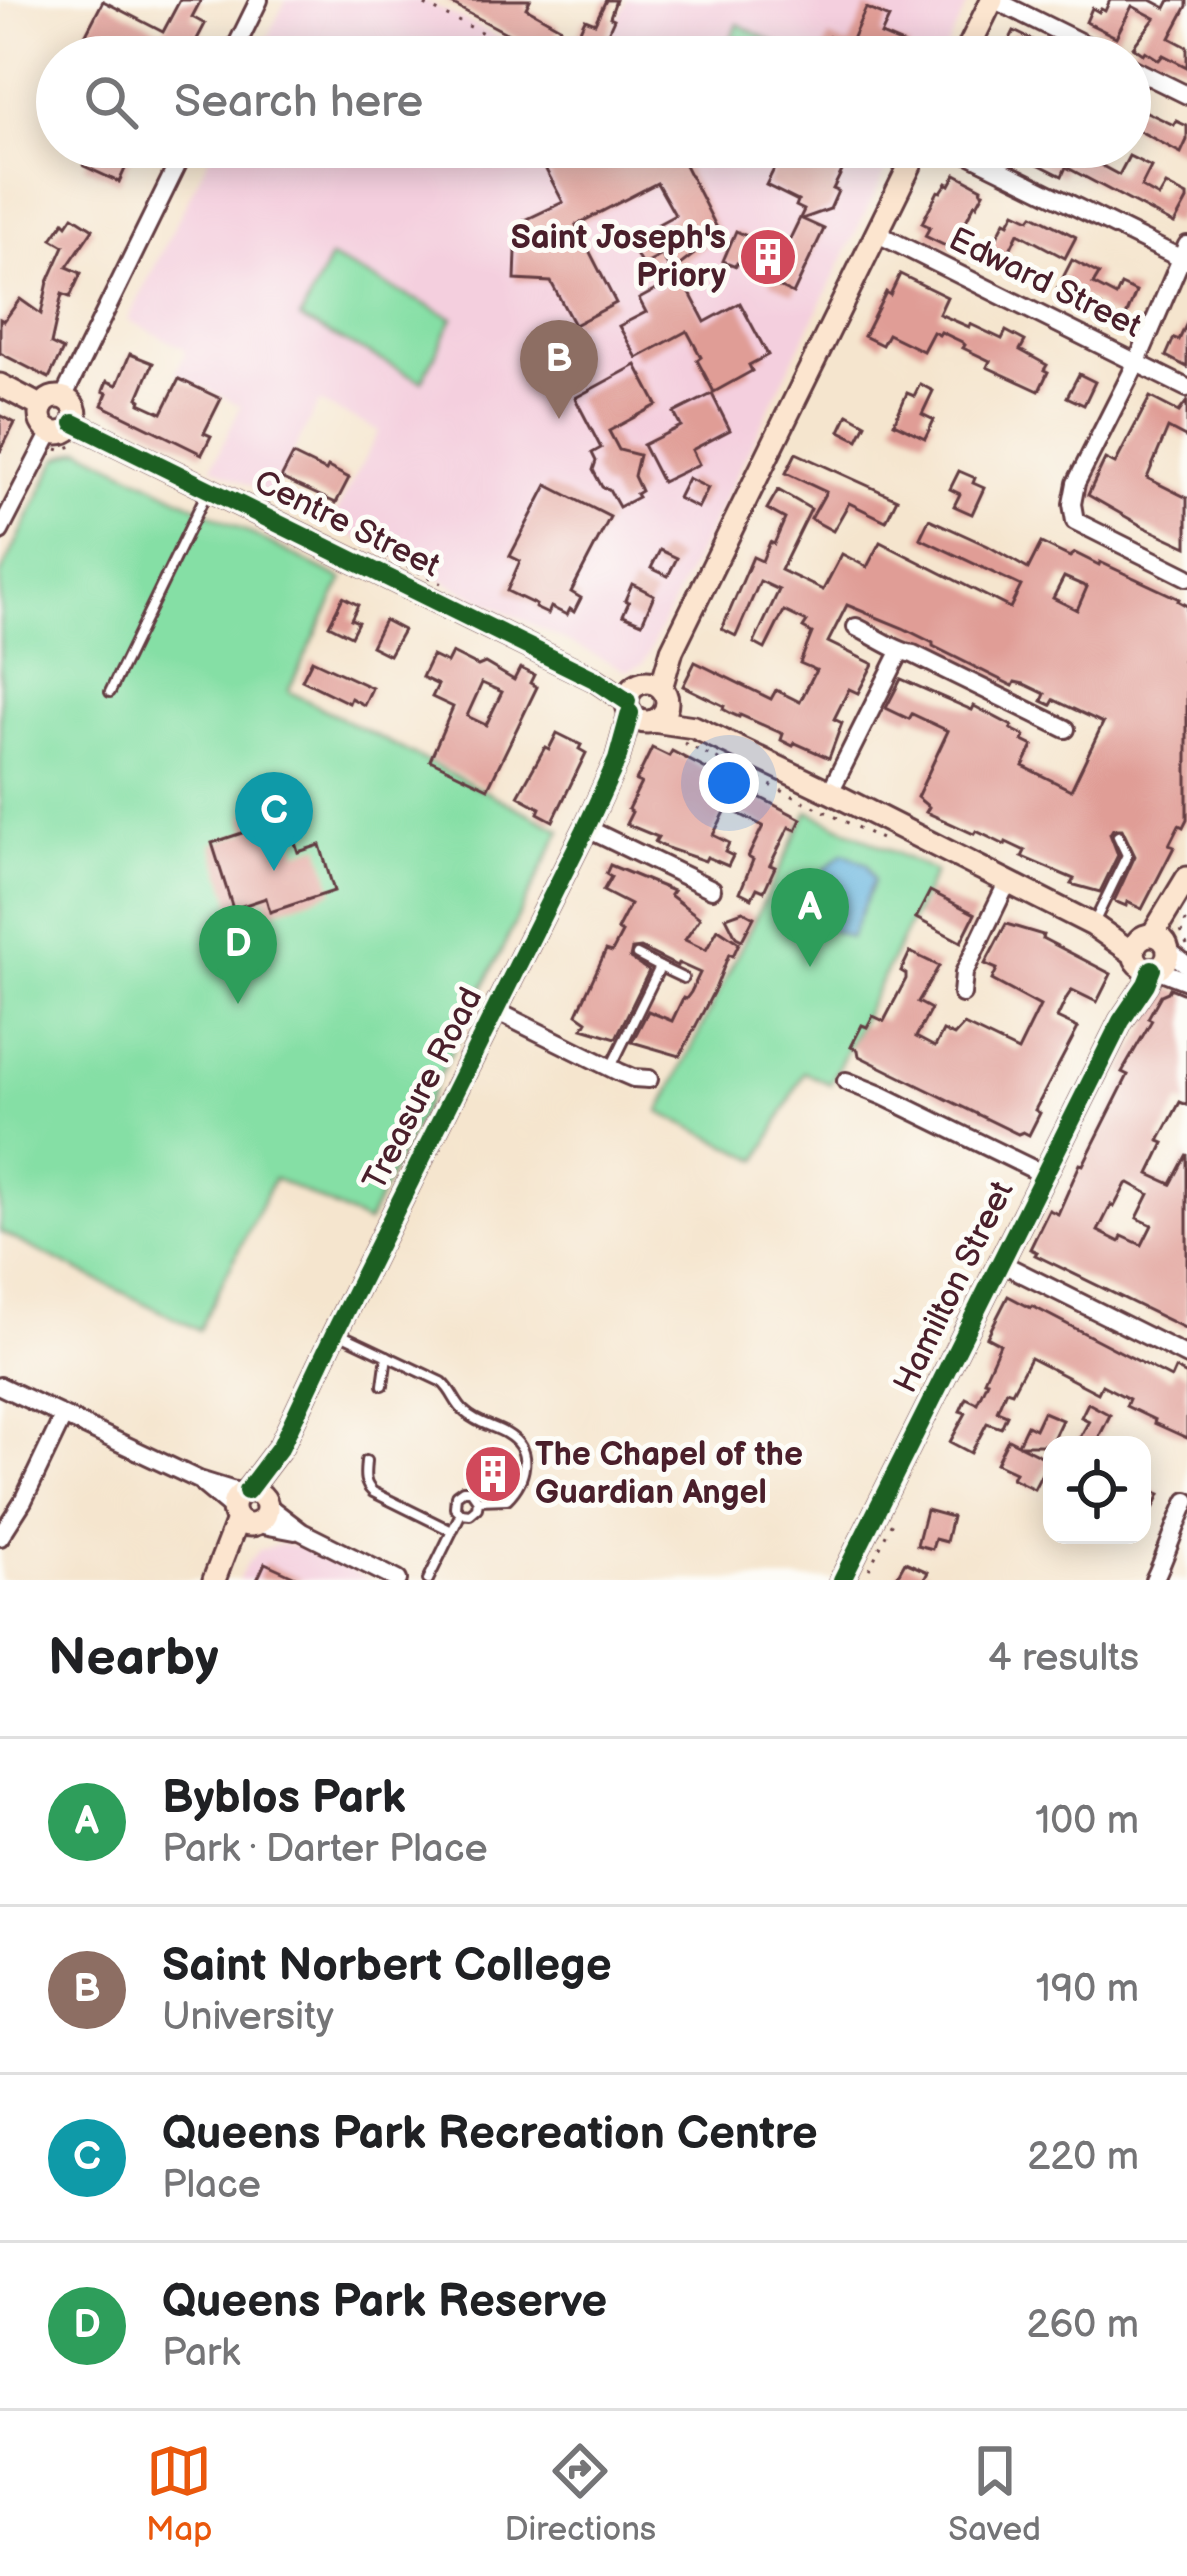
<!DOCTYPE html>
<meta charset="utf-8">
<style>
:root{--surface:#fff;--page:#f6f6f6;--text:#202124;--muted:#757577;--line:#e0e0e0;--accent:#ea580c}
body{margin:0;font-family:"Balsamiq Sans",sans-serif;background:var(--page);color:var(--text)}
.controls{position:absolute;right:36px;bottom:36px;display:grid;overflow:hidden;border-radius:24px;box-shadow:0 6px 30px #0003}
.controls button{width:108px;height:108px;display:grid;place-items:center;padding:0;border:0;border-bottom:3px solid var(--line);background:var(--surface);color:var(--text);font:60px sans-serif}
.you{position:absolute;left:729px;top:783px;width:42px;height:42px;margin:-30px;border:9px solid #fff;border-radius:50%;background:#1a73e8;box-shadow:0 0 0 18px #1a73e833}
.badge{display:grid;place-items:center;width:78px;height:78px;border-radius:50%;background:var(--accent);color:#fff;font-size:39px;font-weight:700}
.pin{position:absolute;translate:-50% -99px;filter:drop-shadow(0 3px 6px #0008)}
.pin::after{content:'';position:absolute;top:63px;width:42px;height:36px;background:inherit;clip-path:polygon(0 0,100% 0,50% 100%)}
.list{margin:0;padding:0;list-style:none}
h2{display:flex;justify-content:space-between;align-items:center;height:156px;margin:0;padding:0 48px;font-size:51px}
h2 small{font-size:39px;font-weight:400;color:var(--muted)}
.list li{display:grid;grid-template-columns:78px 1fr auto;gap:36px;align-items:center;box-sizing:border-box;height:168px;padding:0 48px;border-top:3px solid var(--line)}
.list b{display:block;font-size:45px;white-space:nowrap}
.list p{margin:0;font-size:39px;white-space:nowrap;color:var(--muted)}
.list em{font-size:39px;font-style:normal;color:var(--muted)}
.icon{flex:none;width:66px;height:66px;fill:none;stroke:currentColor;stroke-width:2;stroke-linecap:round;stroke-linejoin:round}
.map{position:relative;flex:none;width:1187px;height:1580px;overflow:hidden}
.search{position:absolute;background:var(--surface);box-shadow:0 6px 30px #0003;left:36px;right:36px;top:36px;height:132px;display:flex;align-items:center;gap:30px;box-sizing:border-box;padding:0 42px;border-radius:66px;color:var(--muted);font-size:45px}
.sheet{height:828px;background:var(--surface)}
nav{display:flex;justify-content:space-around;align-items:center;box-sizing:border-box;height:168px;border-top:3px solid var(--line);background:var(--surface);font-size:33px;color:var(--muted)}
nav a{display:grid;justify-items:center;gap:6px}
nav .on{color:var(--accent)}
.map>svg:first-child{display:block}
.built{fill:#f4cfde}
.green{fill:#85dfa5;stroke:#687f68;stroke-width:3}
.water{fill:#64b3de;stroke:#576984;stroke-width:3}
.building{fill:#e09d96;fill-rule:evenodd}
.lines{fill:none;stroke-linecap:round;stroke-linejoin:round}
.lane-casing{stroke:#643d43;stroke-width:14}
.street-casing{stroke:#643d43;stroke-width:22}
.secondary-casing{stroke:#643d43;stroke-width:27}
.path{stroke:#643d43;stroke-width:3;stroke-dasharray:3 9;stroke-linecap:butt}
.lane{stroke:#fff;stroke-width:8}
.street{stroke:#fff;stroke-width:16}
.secondary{stroke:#fce5cf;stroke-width:21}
.cycleway-casing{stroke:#fdfcf7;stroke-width:26}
.cycleway{stroke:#1b5e20;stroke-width:18}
.labels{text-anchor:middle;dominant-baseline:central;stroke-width:10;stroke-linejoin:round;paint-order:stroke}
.poi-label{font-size:33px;font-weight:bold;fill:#4a1f2b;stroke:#fdfcf7;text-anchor:end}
.street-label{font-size:33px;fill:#4a1f2b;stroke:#fdfcf7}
</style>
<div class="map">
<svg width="1187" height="1580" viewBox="0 0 1187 1580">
<rect width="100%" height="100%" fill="#fdfcf7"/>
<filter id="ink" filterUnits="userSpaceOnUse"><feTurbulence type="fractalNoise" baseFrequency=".00833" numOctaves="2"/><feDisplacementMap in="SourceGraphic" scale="24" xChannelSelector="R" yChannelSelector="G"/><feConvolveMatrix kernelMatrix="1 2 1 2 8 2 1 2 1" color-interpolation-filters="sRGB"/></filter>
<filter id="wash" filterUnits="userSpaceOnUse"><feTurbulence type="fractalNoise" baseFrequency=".004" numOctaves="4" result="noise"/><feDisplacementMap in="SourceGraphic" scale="48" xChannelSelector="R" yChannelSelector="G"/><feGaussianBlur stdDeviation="2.7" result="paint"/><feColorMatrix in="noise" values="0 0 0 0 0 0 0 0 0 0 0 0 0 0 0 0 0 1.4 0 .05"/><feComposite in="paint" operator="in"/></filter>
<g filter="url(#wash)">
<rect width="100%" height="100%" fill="#f5e5ce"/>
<g class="built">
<polygon points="286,0 423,0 539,57 258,57"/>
<polygon points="627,0 970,0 942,57 599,57"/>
<polygon points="214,147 898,147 643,664 627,671 330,525 379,431 319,402 271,496 212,467 241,406 175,373 185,354 183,348 128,320"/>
<polygon points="282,1544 301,1546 370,1580 238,1580 246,1565 259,1550"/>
</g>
<g class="green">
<polygon points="738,24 801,56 801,57 722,57"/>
<polygon points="330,258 453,318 422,381 300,319"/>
<polygon points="82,449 343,580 288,691 561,830 367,1223 274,1178 199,1330 0,1232 0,576 58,458"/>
<polygon points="808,811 935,872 830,1084 804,1072 759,1160 660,1112"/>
</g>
<polygon class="water" points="843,853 867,864 874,880 850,938 805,918 825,869"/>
<g id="blocks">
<g class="building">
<polygon points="180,0 201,0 192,17 205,24 194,45 216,57 74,57 103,1 163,32"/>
<polygon points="444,0 530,0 526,8 560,27 546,54"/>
<polygon points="606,0 616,0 610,17 614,19 597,57 575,57 569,54 585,19 595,23"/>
<polygon points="1110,0 1151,0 1166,8 1170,0 1187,0 1187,6 1170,38 1187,47 1187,67 1163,55 1159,60 1145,51 1143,54 1133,47 1155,18 1132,6 1116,37 1086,22 1092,8 1099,12 1101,9 1105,11"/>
<polygon points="866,8 889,18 881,35 910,47 906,57 858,57 850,53 849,57 820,57 829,37 849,46"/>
<polygon points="1014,31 1067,57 1026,57 1006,47"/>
<polygon points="1134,106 1174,125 1176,121 1187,126 1187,140 1181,153 1130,126 1130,113"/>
<polygon points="93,147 135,147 119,182 84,166"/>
<polygon points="534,147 650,147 656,158 676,147 720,234 671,272 662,255 642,266 629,240 675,215 657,183 576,225 616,303 574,325 551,282 515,280 517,224 563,202"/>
<polygon points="785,147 829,147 849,157 833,189 838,191 830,209 802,219 824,229 793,294 770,283 772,280 737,263 736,266 723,261 736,231 783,253 804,210 796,206 798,201 766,185"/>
<polygon points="1024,147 1087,147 1099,153 1095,162 1119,175 1129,156 1151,167 1141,187 1159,197 1166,185 1187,196 1187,200 1174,224 1066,167 1062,176 1020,155"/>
<polygon points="956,174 982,188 981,191 984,192 977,205 975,203 952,249 925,236 930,227 922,223 938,191 941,192 947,183 950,185"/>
<polygon points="1015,212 1030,219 1033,215 1076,237 1065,258 1018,233 1006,258 990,250 1005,221 1009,223"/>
<polygon points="73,216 93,229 67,267 81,273 70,297 62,294 51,344 63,350 49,378 0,353 0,319 4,321 20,299 41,314 48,282 64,246 52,239 64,222 67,225"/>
<polygon points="1072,260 1099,274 1093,284 1116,296 1121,285 1136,292 1124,321 1099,309 1101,306 1073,292 1070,298 1056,291"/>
<polygon points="900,274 947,297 939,314 969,327 970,324 1002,339 1006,331 1025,341 1020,350 1047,365 1044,370 1048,372 1039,391 987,367 990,361 963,348 965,345 962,342 941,332 939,335 933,332 923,351 888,334 882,345 864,336 886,292 890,295"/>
<polygon points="681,276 705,322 740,303 768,355 749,365 752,371 714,392 697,360 701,357 687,331 637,358 619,326 646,312 639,299"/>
<polygon points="1187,323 1187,367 1166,356 1174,338 1179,340"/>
<polygon points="130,354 153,363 138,398 141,400 140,403 162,413 179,379 221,399 204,433 211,436 202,454 102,405 107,393 103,391 107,381 117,385"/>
<polygon points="636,365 657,405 609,431 619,450 639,455 634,476 641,491 636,494 638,497 619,507 609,489 602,487 593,470 596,461 592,453 601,448 575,398"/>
<polygon points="1079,374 1095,382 1084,405 1067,397"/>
<polygon points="920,384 933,391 922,414 934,420 925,438 894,423 907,393 914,396"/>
<polygon points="712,394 730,430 692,450 699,464 662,482 643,445 681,426 674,413"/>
<polygon points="1150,397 1179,412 1187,401 1187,438 1168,428 1147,478 1187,498 1187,547 1142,526 1088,495 1105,459 1115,464"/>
<polygon points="848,414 866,424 858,440 840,431"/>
<polygon points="0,415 15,423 0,452"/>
<polygon points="796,453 897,499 886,521 849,503 833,531 811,519 826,492 786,473"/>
<polygon points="293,455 326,471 328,467 349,478 336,503 281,478"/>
<polygon points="959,471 975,478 973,483 984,488 972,514 954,506 960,494 950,489"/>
<polygon points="688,478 708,488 698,508 678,498"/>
<polygon points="547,485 610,517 571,592 581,598 574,612 570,609 567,615 551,607 548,614 535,608 536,605 507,591 520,561 510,556"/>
<path d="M778,490L811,509L781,570L823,590L842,554L867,567L880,542L1010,608L1021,586L920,538L929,519L988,546L1028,569L1041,543L1070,557L1075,553L1099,565L1100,562L1179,599L1178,601L1187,606V652L1183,661L1187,663V819L1183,827L1179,825L1169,845L1174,847L1142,909L1127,902L1126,906L1114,901L1135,856L1122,829H1113L1110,834L1118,855L1100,892L1071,884L1074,879L1022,857L1025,851L1006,842L1005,845L976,831L974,834L926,812L929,807L917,797L948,731L912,714L909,719L886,708L901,679L972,710L974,706L1012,726L1011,729L1025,736L1023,741L1033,746L1023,766L1071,790L1103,723L1054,700L1051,705L1042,701L1045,694L1024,684L1015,682L1013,686L933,646V643L903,628L847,605L828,642L873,664L858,693L849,689L834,719L842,723L829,758L795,743L793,746L781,740L783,734L740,715L739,717L732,714L723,709L724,706L683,686L695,662L771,699L776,690L800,702L816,670L800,663L812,633L803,628L807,622L784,611L765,649L754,643L779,590L760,581L736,636L722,629L753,557L762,561L770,542L774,544L785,519L767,509ZM1064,577L1087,587L1077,610L1053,598Z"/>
<polygon points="660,550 677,558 668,576 651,568"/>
<polygon points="632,584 654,595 642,623 623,615 629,602 625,600"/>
<polygon points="343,597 358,605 351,619 358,622 351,636 329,625"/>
<polygon points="384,620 403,630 389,655 371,646"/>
<path d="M452,653L478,666L485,663L514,680L520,668L534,675L530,683L537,687L488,788L430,760L453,707L432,697L438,685L422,677L432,656L447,663ZM482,683L502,692L486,725L467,716Z"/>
<polygon points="312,660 372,688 364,705 351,698 349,703 302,680"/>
<polygon points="557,733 581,745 579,749 586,753 553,821 538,813 540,808 518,796 545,747 549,749"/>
<polygon points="652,748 669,756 672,751 801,819 796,830 789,827 770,865 775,867 764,891 757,888 752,898 740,892 753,860 748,857 763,826 727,808 713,835 729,843 725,852 733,856 728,866 707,857 705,861 667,848 655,842 658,837 626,824 632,812 628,809 641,783 636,781"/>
<polygon points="282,803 298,852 320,845 334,891 270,912 266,898 233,909 212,843 248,831 243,815"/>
<polygon points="610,865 673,891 670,895 700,918 685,940 706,950 718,929 739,943 733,956 729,954 715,989 680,1056 632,1042 648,1011 672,1021 683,998 686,999 691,992 700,973 678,963 677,966 641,948 632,949 630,958 649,971 616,1038 583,1028 587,1021 577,1014 606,950 612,952 622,933 617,930 630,905 603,891 611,877 606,874"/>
<polygon points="930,891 975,914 961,942 916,918"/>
<polygon points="743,911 754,917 742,940 736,937 726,917"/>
<polygon points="1006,924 1043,935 1042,938 1111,974 1097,1002 1072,990 1067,997 1057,1018 1078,1028 1035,1110 1040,1113 1029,1135 1023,1132 1018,1134 893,1073 859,1056 858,1050 851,1047 862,1025 867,1027 873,1016 884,1021 906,979 906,974 901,971 910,952 939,966 918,1002 931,1009 916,1037 935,1047 943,1031 954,1036 964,1025 1018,1051 1040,1006 992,980 997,969 985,964"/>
<path d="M1170,988L1187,995V1105L1180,1102L1159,1141L1164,1143L1149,1174L1171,1184L1187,1154V1329L1035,1255L1037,1252L1030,1249L1049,1210L1058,1214L1080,1164L1083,1165L1128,1075L1122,1072L1152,1020L1148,1018L1161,995L1168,992ZM1129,1183L1149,1194L1137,1218L1152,1225L1142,1245L1122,1236L1120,1242L1098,1231L1111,1205L1114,1207L1126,1184Z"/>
<polygon points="1008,1296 1031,1308 1032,1306 1171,1378 1175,1369 1187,1375 1187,1438 1154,1423 1155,1420 1126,1406 1129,1399 1102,1385 1098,1393 1030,1358 1012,1392 1006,1390 997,1411 1007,1415 1001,1428 987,1423 971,1453 950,1442 966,1413 960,1411 966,1398 977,1403 987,1381 984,1380 1000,1344 987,1337"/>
<polygon points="1088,1403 1110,1415 1095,1445 1076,1445 1089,1421 1081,1417"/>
<polygon points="1043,1412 1062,1420 1050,1445 1019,1445 1049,1460 1034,1489 1012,1478 1015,1472 996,1463 1008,1439 1018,1444 1027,1425 1035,1429"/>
<polygon points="494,1456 503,1461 500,1468 513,1475 503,1491 469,1472 475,1458 490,1464"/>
<polygon points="1142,1486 1160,1494 1142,1533"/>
<polygon points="926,1510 952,1517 946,1542 935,1539 932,1549 917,1545"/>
<polygon points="905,1562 928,1572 924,1580 895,1580"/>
<polygon points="265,1563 302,1580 257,1580"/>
</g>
</g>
</g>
<g filter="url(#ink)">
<use href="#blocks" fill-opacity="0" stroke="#643d43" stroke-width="3"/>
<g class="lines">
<defs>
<g id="lane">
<polyline points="110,692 208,490"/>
<polyline points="1094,923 1127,855 1118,836"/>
<polyline points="660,967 683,978"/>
<polyline points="611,1067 660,967 637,955"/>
<path d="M336,1332L442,1382C453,1391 455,1404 465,1412C476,1423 494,1426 507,1434C534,1450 526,1480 507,1499L478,1500"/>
<polyline points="383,1385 387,1356"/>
<path d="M366,1461C365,1474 363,1483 373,1492L452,1531"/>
<polyline points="428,1580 461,1513 455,1507 456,1495 463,1490 471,1490 478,1500 477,1508 470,1514 461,1513"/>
</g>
<g id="street">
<polyline points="995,0 1110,57"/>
<polyline points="231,57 259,0"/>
<polyline points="1130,67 1187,95"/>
<polyline points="954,147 1186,261"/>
<polyline points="876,233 1187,388"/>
<polyline points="1187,245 1137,362 1076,483 1072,504 1075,521 1187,577"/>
<polyline points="63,398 186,147"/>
<polyline points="0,531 51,432"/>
<path d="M856,627C873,635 895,651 913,654L1066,729"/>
<polyline points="830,792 900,652"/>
<polyline points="586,828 712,889"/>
<polyline points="1169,951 1187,965"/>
<polyline points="1156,969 1187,981"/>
<polyline points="962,994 964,973 1008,881"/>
<polyline points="496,1011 619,1072 633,1078 649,1079"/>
<polyline points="846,1081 883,1096 1043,1174"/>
<polyline points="999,1262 1187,1356"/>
<polyline points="0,1386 199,1480 241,1493"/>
<polyline points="204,1485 233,1509"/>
<polyline points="268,1506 302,1532 398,1580"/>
<polyline points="258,1524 295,1531"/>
<polyline points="0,1537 23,1501 63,1417"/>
<path d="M1154,1580C1167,1554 1174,1528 1187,1501"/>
</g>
<g id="secondary">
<polyline points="964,57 992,0"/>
<polyline points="0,385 42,407"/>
<circle cx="58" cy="415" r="18"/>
<polyline points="74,423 594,679 627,701"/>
<circle cx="647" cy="702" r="20"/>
<polyline points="661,688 672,650 919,147"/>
<polyline points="653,721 694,727 830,792 1093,925 1134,954"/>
<polyline points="1153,934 1187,878"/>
<circle cx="1151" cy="952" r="17"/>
<circle cx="250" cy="1508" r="17"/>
<polyline points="247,1491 281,1446 335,1332 586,828 617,760 630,713"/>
<polyline points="214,1580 237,1520"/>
<polyline points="842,1580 1121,1021 1146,984 1152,969"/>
</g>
</defs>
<use href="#lane" class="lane-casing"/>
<use href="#street" class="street-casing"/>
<use href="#secondary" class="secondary-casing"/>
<g class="path">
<polyline points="414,0 533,57"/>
<polyline points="57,449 60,450 76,445"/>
<polyline points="364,545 441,583"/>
<polyline points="684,743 881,839"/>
<polyline points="1187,945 1181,931 1187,919"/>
<polyline points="864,1580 892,1522"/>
</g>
<use href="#lane" class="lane"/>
<use href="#street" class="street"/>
<use href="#secondary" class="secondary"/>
<defs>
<g id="cycleway">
<polyline points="74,423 594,679 627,701"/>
<polyline points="247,1491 281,1446 335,1332 586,828 617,760 630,713"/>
<polyline points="842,1580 1121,1021 1146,984 1152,969"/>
</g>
</defs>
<use href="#cycleway" class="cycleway-casing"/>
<use href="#cycleway" class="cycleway"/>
</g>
</g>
<defs>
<symbol id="building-disc" viewBox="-11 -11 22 22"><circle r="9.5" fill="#d1495b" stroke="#fdfcf7"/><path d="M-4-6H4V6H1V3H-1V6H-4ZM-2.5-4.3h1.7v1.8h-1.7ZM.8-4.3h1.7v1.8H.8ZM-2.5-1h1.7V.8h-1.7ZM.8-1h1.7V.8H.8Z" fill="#fff"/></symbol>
</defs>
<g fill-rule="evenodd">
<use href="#building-disc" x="735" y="224" width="66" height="66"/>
<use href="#building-disc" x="460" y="1441" width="66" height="66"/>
</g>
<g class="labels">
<g class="poi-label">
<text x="726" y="238">Saint Joseph's<tspan x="726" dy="38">Priory</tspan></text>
<text x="535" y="1455" text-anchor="start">The Chapel of the<tspan x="535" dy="38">Guardian Angel</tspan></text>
</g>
<g class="street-label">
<text transform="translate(1045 283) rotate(26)">Edward Street</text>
<text transform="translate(347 524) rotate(26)">Centre Street</text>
<text transform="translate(423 1089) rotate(-63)">Treasure Road</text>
<text transform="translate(954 1287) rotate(-64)">Hamilton Street</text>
</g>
</g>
</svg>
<div class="controls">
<button><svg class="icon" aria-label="locate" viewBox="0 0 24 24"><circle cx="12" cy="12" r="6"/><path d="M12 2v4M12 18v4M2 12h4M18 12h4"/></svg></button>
</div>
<div class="you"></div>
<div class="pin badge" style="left:810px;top:967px;background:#2e9e5b">A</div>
<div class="pin badge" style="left:559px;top:419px;background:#8d6e63">B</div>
<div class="pin badge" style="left:274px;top:871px;background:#0f9aa8">C</div>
<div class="pin badge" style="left:238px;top:1004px;background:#2e9e5b">D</div>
<div class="search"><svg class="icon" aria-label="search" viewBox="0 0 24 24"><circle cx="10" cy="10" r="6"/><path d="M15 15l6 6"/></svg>Search here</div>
</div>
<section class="sheet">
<h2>Nearby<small>4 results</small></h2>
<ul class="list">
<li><span class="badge" style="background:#2e9e5b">A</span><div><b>Byblos Park</b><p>Park · Darter Place</p></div><em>100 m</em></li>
<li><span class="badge" style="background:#8d6e63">B</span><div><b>Saint Norbert College</b><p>University</p></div><em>190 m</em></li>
<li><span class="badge" style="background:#0f9aa8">C</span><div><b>Queens Park Recreation Centre</b><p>Place</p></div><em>220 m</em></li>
<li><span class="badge" style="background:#2e9e5b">D</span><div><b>Queens Park Reserve</b><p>Park</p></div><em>260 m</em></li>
</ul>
</section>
<nav>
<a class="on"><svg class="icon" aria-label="map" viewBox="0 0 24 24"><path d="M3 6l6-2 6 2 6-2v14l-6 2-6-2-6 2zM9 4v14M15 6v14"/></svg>Map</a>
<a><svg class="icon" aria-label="directions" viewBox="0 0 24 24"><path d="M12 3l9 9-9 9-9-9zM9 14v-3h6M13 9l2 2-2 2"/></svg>Directions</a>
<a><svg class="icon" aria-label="saved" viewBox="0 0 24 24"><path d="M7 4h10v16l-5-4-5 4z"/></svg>Saved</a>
</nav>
